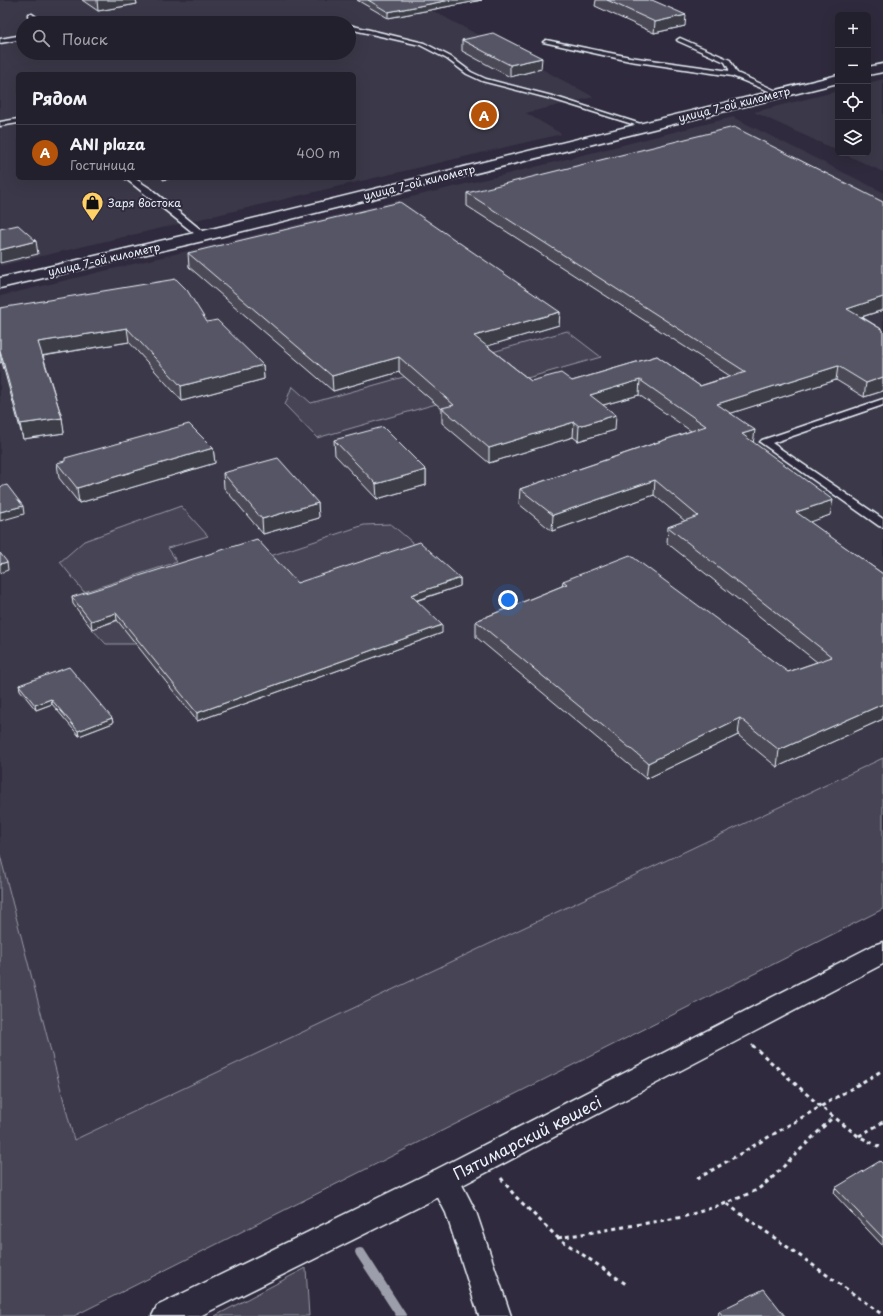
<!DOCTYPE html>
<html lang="ru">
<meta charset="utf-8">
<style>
:root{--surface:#23202e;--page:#2b2836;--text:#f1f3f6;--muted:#a3a3aa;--line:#403e4a;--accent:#b45309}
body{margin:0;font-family:"Playpen Sans",sans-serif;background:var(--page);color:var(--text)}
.controls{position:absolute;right:12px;top:12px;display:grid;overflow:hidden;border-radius:6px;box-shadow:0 4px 16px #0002}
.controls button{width:36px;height:36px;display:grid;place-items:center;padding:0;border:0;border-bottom:1px solid var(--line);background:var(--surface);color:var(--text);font:20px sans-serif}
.you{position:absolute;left:508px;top:600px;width:14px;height:14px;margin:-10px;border:3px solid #fff;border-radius:50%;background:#1a73e8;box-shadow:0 0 0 6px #1a73e833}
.badge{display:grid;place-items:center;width:26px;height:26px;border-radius:50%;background:var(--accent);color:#fff;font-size:13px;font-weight:700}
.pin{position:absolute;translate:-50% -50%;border:2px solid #fff;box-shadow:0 1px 4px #0006}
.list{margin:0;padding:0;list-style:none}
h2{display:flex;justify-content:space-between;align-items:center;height:52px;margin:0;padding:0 16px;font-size:17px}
h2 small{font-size:13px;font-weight:400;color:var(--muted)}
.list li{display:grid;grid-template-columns:26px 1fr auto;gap:12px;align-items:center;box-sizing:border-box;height:56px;padding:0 16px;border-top:1px solid var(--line)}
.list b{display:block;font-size:15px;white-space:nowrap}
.list p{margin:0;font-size:13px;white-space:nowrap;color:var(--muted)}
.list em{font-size:13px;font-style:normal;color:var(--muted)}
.icon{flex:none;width:22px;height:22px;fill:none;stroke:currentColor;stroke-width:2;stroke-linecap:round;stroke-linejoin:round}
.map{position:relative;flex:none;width:883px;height:1316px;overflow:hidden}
.search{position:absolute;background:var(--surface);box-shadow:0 4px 16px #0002;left:16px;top:16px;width:340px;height:44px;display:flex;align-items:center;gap:10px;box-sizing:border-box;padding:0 14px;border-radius:22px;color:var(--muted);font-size:15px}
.panel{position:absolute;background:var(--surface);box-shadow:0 4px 16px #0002;left:16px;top:72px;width:340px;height:108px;border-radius:6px}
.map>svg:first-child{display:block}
.built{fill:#3b3749;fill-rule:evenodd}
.green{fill:#464455;stroke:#979aa6}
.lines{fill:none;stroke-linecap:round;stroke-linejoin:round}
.stream{fill:#9c9fab;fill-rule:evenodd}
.lane-casing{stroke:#e8f1f8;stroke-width:3}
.street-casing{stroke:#e8f1f8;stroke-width:3}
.secondary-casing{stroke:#e8f1f8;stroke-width:3}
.path{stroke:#e8f1f8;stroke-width:3;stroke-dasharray:4 4;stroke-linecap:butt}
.lane{fill:#2f2a3d;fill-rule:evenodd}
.street{fill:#2f2a3d;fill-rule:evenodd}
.secondary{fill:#2f2a3d;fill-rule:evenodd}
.wall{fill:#4b4957;stroke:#e8f1f8}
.shaded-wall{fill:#3d3c47;stroke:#e8f1f8}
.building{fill:#575565;stroke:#e8f1f8}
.labels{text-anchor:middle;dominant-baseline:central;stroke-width:4;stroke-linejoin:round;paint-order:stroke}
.far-street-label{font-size:11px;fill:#e8f1f8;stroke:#2f2a3d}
.far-poi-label{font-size:11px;fill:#e8f1f8;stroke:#2f2a3d;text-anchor:start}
.near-street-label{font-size:16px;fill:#e8f1f8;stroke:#2f2a3d}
</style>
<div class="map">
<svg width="883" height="1316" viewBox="0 0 883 1316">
<rect width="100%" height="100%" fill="#2f2a3d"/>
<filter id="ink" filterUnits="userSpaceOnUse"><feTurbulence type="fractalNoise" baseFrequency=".025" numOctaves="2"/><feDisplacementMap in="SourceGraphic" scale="8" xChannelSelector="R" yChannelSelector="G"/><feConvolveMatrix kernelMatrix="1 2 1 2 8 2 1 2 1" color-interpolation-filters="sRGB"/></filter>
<g filter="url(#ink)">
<g class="built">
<path d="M0,0H413L594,97L526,113L562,134L0,266ZM23,23H349V53H23ZM18,74H354V178H18Z"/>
<polygon points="883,79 883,172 842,153 868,153 868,83"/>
<polygon points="838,91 838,151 754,112"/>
<polygon points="733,117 883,192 883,758 74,1140 0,855 0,296 515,172"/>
</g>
<g class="green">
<polygon points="567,331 601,357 513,382 418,388 436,404 317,438 285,405 292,386 311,403"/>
<polygon points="181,506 208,536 168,548 177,562 84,592 60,562 84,541"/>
<polygon points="391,524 420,549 136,644 106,644 92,629 277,569 267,557 364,525"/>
<polygon points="883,758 883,909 74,1316 0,1316 0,855 74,1140"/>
<polygon points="306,1268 309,1316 215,1316"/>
</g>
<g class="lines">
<polygon class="stream" points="360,1248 364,1249 407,1316 396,1316 356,1255 355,1252 356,1249"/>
<defs>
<g id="lane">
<polygon points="28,14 32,14 45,23 38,23 28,16"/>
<polygon points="321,20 328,22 329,23 319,23 319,21"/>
<polygon points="349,25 424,43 451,57 471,72 486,79 556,97 647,126 642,127 552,99 482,81 467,74 447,59 420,45 349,29"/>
<polygon points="23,35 23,39 0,43 0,39"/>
<polygon points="680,38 730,60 737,73 781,93 776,94 732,76 630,61 543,42 546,40 630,57 730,71 725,62 678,41 677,40"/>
<polygon points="18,119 18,123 0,126 0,122"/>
<polygon points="125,178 134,178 151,189 206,234 206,238 200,238"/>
<polygon points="883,399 883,405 772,443 883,519 883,527 879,526 760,442 762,440"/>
</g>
<g id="street">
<polygon points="883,64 883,72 868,75 868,67"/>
<polygon points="838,75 838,83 203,241 0,288 0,278 203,231"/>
<polygon points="444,1168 455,1171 476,1212 511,1316 479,1316 446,1213 429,1180 433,1171"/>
</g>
<polygon id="secondary" points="883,942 883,964 455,1189 200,1316 152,1316 157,1306 433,1171 874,945"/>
</defs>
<use href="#lane" class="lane-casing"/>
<use href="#street" class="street-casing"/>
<use href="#secondary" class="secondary-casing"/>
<g class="path">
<polyline points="752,1045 820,1106 858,1136 882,1148"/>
<polyline points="859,1136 883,1122"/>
<polyline points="501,1178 515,1196 558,1238 626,1284"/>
<polyline points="697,1179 883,1070"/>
<polyline points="727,1204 883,1315"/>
<polyline points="558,1238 683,1217 727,1203 757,1190 772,1178 833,1117"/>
</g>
<use href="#lane" class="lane"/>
<use href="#street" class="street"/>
<use href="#secondary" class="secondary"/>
</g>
<g class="wall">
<polygon points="82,0 136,0 137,4 98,11"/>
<polygon points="357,0 482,0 388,18"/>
<polygon points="596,0 652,0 685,26 654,33 595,6"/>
<polygon points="462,40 541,69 510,77 462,51"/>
<polygon points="467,193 883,310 862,317 883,330 883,391 864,397 836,380 731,413 753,443 830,515 809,522 883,574 883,719 777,767 738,735 646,779 476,637 476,621 562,586 563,581 788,672 817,662 667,543 668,527 685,521 654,495 552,531 519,504 520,489 691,431 639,395 603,405 615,430 578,441 573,437 489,463 442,423 442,409 399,372 333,391 189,267 188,253 560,312 559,325 487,346 531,381 572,381 657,356 700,386 730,376 467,206"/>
<polygon points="0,308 207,322 263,365 264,379 182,401 129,342 43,356 62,418 64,433 23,439 2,362 0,363"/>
<polygon points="334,440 426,470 426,485 377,499 335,455"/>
<polygon points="213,448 215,463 79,503 59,478 57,463"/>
<polygon points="223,473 318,503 319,518 263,534 224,488"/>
<polygon points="460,578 460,586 416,601 442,633 197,721 117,620 92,629 73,604 72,597 297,583"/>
<polygon points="19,685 112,718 113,723 79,736 52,704 36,710 20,690"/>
<polygon points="883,1164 883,1246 834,1194 835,1188"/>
<polygon points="719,1311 785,1316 718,1316"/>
</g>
<g class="shaded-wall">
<polygon points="97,0 136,0 137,4 98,11"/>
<polygon points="450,0 482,0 388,18 388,12"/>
<polygon points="686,15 685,26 654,33 655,22"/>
<polygon points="542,58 541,69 510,77 510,65"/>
<polygon points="163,178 172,178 163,180"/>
<polygon points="36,241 38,254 0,263 0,250"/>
<polygon points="883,297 883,310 845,322 847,309"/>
<polygon points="560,312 559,325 474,350 474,336"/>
<polygon points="127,328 129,342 40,356 38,342"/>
<polygon points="0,352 2,362 0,363"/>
<polygon points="399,357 399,372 333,391 332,376"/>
<polygon points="263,365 264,379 182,401 181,386"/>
<polygon points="838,366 836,380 716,418 717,404"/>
<polygon points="883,377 883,391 864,397 866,383"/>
<polygon points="640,380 639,395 589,409 590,395"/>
<polygon points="616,415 615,430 578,441 579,426"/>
<polygon points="62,418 64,433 23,439 20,424"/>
<polygon points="574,422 573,437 489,463 489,448"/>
<polygon points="755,430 753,444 742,434"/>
<polygon points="213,448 215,463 79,503 77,488"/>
<polygon points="426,470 426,485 377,499 376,484"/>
<polygon points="655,480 654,495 552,531 553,515"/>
<polygon points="833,500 830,515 794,528 796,512"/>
<polygon points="318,503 319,518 263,534 262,519"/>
<polygon points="23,506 24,514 0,521 0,512"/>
<polygon points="7,562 8,570 0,573 0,564"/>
<polygon points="460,578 460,586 411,602 411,595"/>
<polygon points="116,613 117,620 92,629 91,621"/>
<polygon points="442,625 442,633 197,721 197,713"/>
<polygon points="51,699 52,704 36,710 35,705"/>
<polygon points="883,704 883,719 777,767 779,750"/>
<polygon points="112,718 113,723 79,736 78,731"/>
<polygon points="740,718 738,735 646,779 648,763"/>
</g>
<g class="building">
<polygon points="368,0 450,0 388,12"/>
<polygon points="607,0 652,0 686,15 655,22"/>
<polygon points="493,33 542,58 510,65 462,40"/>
<polygon points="734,127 883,202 883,297 847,309 883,330 883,377 866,383 838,366 717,404 755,430 742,434 833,500 796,512 883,574 883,704 779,750 740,718 648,763 476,621 567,584 563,581 630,555 788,672 832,657 668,527 698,516 655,480 553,515 520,489 706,426 640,380 590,395 616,415 579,426 574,422 489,448 442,408 454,405 399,357 332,376 188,253 400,202 560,312 474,336 531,381 561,373 572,381 657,356 700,386 746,372 467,193"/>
<polygon points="18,225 36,241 0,250 0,229"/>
<polygon points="176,279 187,290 207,322 217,320 263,365 181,386 127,328 38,342 62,418 20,424 0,350 0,308"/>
<polygon points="189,424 213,448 77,488 57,463 65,461 65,458"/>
<polygon points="383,427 426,470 376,484 334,440"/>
<polygon points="278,458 318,503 262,519 223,473"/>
<polygon points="7,485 23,506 0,512 0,487"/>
<polygon points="257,539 297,583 420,542 460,578 411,595 442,625 197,713 116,613 91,621 72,597"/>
<polygon points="0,553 7,562 0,564"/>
<polygon points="69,667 112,718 78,731 51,699 35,705 19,685"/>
<polygon points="880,1161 883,1164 883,1238 835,1188"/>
<polygon points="764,1289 785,1316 723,1316 719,1311"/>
</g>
</g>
<defs>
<symbol id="shop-pin" viewBox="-11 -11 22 30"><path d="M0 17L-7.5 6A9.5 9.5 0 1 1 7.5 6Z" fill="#ffd166" stroke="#2f2a3d"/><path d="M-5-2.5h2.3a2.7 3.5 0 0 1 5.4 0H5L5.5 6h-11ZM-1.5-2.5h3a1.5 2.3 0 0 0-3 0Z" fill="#111"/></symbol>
</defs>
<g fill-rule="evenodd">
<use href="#shop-pin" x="80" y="190" width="25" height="34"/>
</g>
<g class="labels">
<g class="far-street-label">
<text transform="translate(734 104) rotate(-14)">улица 7-ой километр</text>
<text transform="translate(419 182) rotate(-14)">улица 7-ой километр</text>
<text transform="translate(104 259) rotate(-13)">улица 7-ой километр</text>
</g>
<g class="far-poi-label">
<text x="108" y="202">Заря востока</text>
</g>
<g class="near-street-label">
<text transform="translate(527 1137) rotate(-27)">Пятимарский көшесі</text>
</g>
</g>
</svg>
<div class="controls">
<button>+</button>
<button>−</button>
<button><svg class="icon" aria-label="locate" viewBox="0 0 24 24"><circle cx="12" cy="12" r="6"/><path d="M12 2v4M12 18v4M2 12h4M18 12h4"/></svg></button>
<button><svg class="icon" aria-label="layers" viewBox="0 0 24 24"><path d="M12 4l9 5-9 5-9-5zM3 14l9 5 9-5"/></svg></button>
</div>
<div class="you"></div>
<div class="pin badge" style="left:484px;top:115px">A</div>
<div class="search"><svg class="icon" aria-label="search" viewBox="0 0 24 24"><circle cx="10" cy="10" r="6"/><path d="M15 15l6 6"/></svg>Поиск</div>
<section class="panel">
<h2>Рядом<small></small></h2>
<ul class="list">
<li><span class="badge">A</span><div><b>ANI plaza</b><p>Гостиница</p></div><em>400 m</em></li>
</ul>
</section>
</div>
